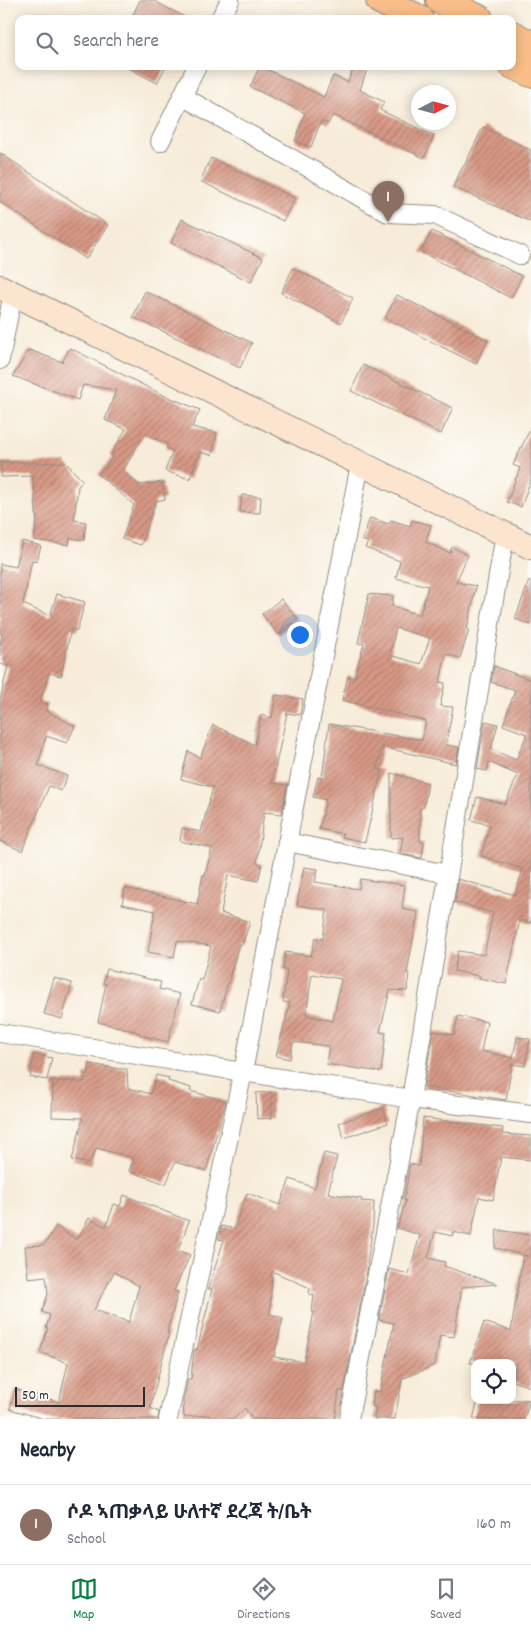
<!DOCTYPE html>
<meta charset="utf-8">
<style>
:root{--surface:#fff;--page:#f2f2f3;--text:#1f2937;--muted:#747a83;--line:#e0e1e3;--accent:#0b8043}
body{margin:0;font-family:Dekko,"Noto Sans Ethiopic",sans-serif;background:var(--page);color:var(--text)}
.controls{position:absolute;right:15px;bottom:15px;display:grid;overflow:hidden;border-radius:10px;box-shadow:0 2px 12px #0003}
.controls button{width:45px;height:45px;display:grid;place-items:center;padding:0;border:0;border-bottom:1px solid var(--line);background:var(--surface);color:var(--text);font:25px sans-serif}
.compass{position:absolute;left:411px;top:85px;width:45px;height:45px;border-radius:50%;background:var(--surface);box-shadow:0 2px 12px #0003;rotate:84deg}
.scale{position:absolute;left:15px;bottom:12px;width:130px;box-sizing:border-box;padding-left:5px;border:2px solid #2b2b2b;border-top:0;font-size:14px;line-height:18px;white-space:nowrap;color:#2b2b2b;-webkit-text-stroke:4px #fdfcf7;paint-order:stroke}
.you{position:absolute;left:299px;top:634px;width:18px;height:18px;margin:-12px;border:4px solid #fff;border-radius:50%;background:#1a73e8;box-shadow:0 0 0 8px #1a73e833}
.badge{display:grid;place-items:center;width:32px;height:32px;border-radius:50%;background:var(--accent);color:#fff;font-size:16px;font-weight:700}
.pin{position:absolute;translate:-50% -41px;filter:drop-shadow(0 1px 2px #0008)}
.pin::after{content:'';position:absolute;top:26px;width:18px;height:15px;background:inherit;clip-path:polygon(0 0,100% 0,50% 100%)}
.list{margin:0;padding:0;list-style:none}
h2{display:flex;justify-content:space-between;align-items:center;height:65px;margin:0;padding:0 20px;font-size:21px}
h2 small{font-size:16px;font-weight:400;color:var(--muted)}
.list li{display:grid;grid-template-columns:32px 1fr auto;gap:15px;align-items:center;box-sizing:border-box;height:80px;padding:0 20px;border-top:1px solid var(--line)}
.list b{display:block;font-size:19px;white-space:nowrap}
.list p{margin:0;font-size:16px;white-space:nowrap;color:var(--muted)}
.list em{font-size:16px;font-style:normal;color:var(--muted)}
.icon{flex:none;width:28px;height:28px;fill:none;stroke:currentColor;stroke-width:2;stroke-linecap:round;stroke-linejoin:round}
.map{position:relative;flex:none;width:531px;height:1419px;overflow:hidden}
.search{position:absolute;background:var(--surface);box-shadow:0 2px 12px #0003;left:15px;right:15px;top:15px;height:55px;display:flex;align-items:center;gap:12px;box-sizing:border-box;padding:0 18px;border-radius:10px;color:var(--muted);font-size:19px}
.sheet{height:145px;background:var(--surface)}
nav{display:flex;justify-content:space-around;align-items:center;box-sizing:border-box;height:70px;border-top:1px solid var(--line);background:var(--surface);font-size:14px;color:var(--muted)}
nav a{display:grid;justify-items:center;gap:2px}
nav .on{color:var(--accent)}
.map>svg:first-child{display:block}
.building{fill:url(#building-hatch);fill-rule:evenodd}
.lines{fill:none;stroke-linecap:round;stroke-linejoin:round}
.street-casing{stroke:#918c82;stroke-width:20}
.secondary-casing{stroke:#918c82;stroke-width:26}
.highway-casing{stroke:#918c82;stroke-width:30}
.street{stroke:#fff;stroke-width:18}
.secondary{stroke:#fce5cf;stroke-width:24}
.highway{stroke:#f8bd88;stroke-width:28}
</style>
<div class="map">
<svg width="531" height="1419" viewBox="0 0 531 1419">
<defs>
<pattern id="building-hatch" width="6" height="6" patternUnits="userSpaceOnUse" patternTransform="scale(1.25)"><rect width="6" height="6" fill="#d89986"/><path d="M-1 1l2-2M0 6l6-6M5 7l2-2" fill="none" stroke="#af7d6e"/></pattern>
</defs>
<rect width="100%" height="100%" fill="#fdfcf7"/>
<filter id="ink" filterUnits="userSpaceOnUse"><feTurbulence type="fractalNoise" baseFrequency=".02" numOctaves="2"/><feDisplacementMap in="SourceGraphic" scale="10" xChannelSelector="R" yChannelSelector="G"/><feConvolveMatrix kernelMatrix="1 2 1 2 8 2 1 2 1" color-interpolation-filters="sRGB"/></filter>
<filter id="wash" filterUnits="userSpaceOnUse"><feTurbulence type="fractalNoise" baseFrequency=".0096" numOctaves="4" result="noise"/><feDisplacementMap in="SourceGraphic" scale="20" xChannelSelector="R" yChannelSelector="G"/><feGaussianBlur stdDeviation="1.12" result="paint"/><feColorMatrix in="noise" values="0 0 0 0 0 0 0 0 0 0 0 0 0 0 0 0 0 1.4 0 .05"/><feComposite in="paint" operator="in"/></filter>
<g filter="url(#wash)">
<rect width="100%" height="100%" fill="#f7ecd9"/>
<g id="blocks">
<g class="building">
<polygon points="140,0 152,0 189,19 131,19"/>
<polygon points="125,66 166,66 157,83"/>
<polygon points="260,66 324,97 333,76 348,82 354,66 368,66 360,90 384,102 380,110 434,136 424,158 333,115 328,124 321,121 311,147 295,141 305,113 250,87"/>
<polygon points="483,127 531,150 531,222 453,187 463,166 464,166"/>
<polygon points="0,153 108,225 86,259 0,202"/>
<polygon points="211,158 295,198 283,221 200,181"/>
<polygon points="182,219 263,258 251,282 171,243"/>
<polygon points="432,231 522,276 511,298 421,252"/>
<polygon points="293,268 353,298 341,323 281,293"/>
<polygon points="145,291 252,343 240,368 133,317"/>
<polygon points="397,295 488,340 476,364 385,318"/>
<polygon points="70,348 161,394 200,410 192,427 217,433 212,455 199,452 190,479 165,471 173,451 166,448 168,444 144,434 123,471 139,485 162,482 165,499 156,501 141,545 122,539 134,505 98,474 113,457 110,456 126,429 105,420 116,390 83,385 78,400 13,376 29,350 62,362"/>
<polygon points="363,365 453,408 441,434 351,391"/>
<polygon points="531,427 531,479 521,507 507,502 520,468 513,465"/>
<polygon points="1,462 23,462 23,463 41,463 65,462 83,481 78,486 74,520 86,522 84,540 70,538 69,545 34,540 37,521 33,476 1,477"/>
<polygon points="242,495 261,497 260,513 240,512"/>
<path d="M370,518L389,524L391,520L410,526L412,520L431,525L426,542L450,553L452,547L468,555L456,582L476,586L467,630H469L460,658L446,654L440,682L445,683L440,706L453,707L446,745L459,747L456,764L382,747L377,769L382,770L365,842L342,837L343,834L319,829L326,800L313,797L318,777L322,778L329,724L422,740L426,721L342,700L348,676L354,678L364,644L358,643L369,594L393,596L392,606L420,615L428,586L396,578L400,561L365,548L368,542L362,540ZM396,628L430,638L421,664L390,655Z"/>
<polygon points="22,541 41,546 37,561 32,560 23,604 50,616 57,594 85,602 77,631 71,629 61,676 49,673 40,702 48,704 46,711 75,726 67,743 46,736 38,765 67,776 61,791 49,786 22,851 0,841 0,700 8,666 0,664 0,646 2,634 0,633 0,564 16,567"/>
<polygon points="529,581 531,581 531,625 515,619"/>
<polygon points="281,599 298,619 279,635 262,614"/>
<polygon points="494,666 531,680 531,923 520,920 506,984 479,978 480,976 454,971 458,951 484,955 493,913 455,902 458,879 515,895 523,869 481,856 490,825 471,820 477,797 505,804 518,775 489,762 487,771 477,769 485,721 498,724 491,749 516,760 527,734 503,725 515,690 491,682"/>
<polygon points="276,695 303,699 300,715 287,713 272,783 287,785 282,814 264,812 257,863 262,864 258,881 228,875 221,913 250,922 242,945 239,944 220,1011 192,1004 199,979 202,980 211,946 177,941 174,957 148,952 155,911 122,904 125,888 197,904 203,875 205,875 212,848 180,841 182,828 201,832 213,787 181,779 188,751 200,758 213,725 255,745 261,715 272,718"/>
<polygon points="391,773 428,783 424,806 423,808 420,808 420,841 424,842 422,858 400,854 403,837 391,838"/>
<path d="M304,867L318,869L315,882L359,889L360,879L405,885L402,909L418,912L407,973H409L407,991L390,990L380,1032L386,1033L381,1072L326,1064L329,1046L293,1042L290,1059L276,1056L290,1003L283,1002L287,970H283L285,952L311,956L315,938L323,939L327,910L297,905ZM312,974L341,979L333,1021L306,1015Z"/>
<polygon points="107,969 161,982 159,989 180,994 168,1042 140,1035 140,1033 124,1028 98,1022 106,984 103,983"/>
<polygon points="54,978 72,983 62,1019 44,1014"/>
<polygon points="458,1016 487,1022 481,1051 513,1058 517,1037 530,1039 525,1066 512,1064 506,1100 424,1087 433,1031 454,1035"/>
<polygon points="34,1054 52,1058 47,1080 30,1077"/>
<polygon points="90,1064 120,1069 127,1069 128,1088 151,1094 156,1075 169,1078 168,1081 191,1088 190,1091 226,1101 206,1171 175,1162 166,1184 129,1171 134,1158 96,1148 90,1164 72,1160 83,1118 52,1117 53,1081 84,1082 85,1074 88,1075"/>
<polygon points="272,1092 272,1118 257,1119 256,1093"/>
<polygon points="383,1108 388,1123 344,1138 339,1123"/>
<polygon points="423,1118 503,1128 502,1134 531,1136 531,1160 501,1157 493,1200 479,1197 471,1236 453,1232 452,1236 435,1232 428,1258 445,1262 444,1266 497,1284 462,1287 454,1337 440,1335 435,1365 402,1379 395,1419 374,1419 376,1407 372,1407 374,1391 380,1392 394,1323 379,1320 389,1269 409,1274 420,1235 397,1228 406,1201 404,1200 410,1164 419,1166"/>
<path d="M324,1153L337,1156L328,1193L362,1199L361,1201L374,1202L373,1225L367,1264L368,1265L344,1391H339L335,1419H252L245,1408L234,1419H212L209,1415L184,1417L183,1402L188,1379H191L194,1350H197L212,1289H208L224,1240L218,1239L221,1226L234,1229L247,1193L280,1205L290,1179L315,1188ZM272,1271L310,1288L309,1294L314,1295L312,1312H314L304,1362L274,1357L283,1318L270,1314Z"/>
<path d="M124,1195L189,1221L178,1250L190,1255L174,1291L178,1292L167,1332L169,1333L150,1408L159,1412L158,1419H44L10,1409L15,1389L59,1402L68,1363L40,1352L48,1328H46L50,1315L42,1312L48,1294L46,1276L28,1278L25,1246L44,1245L56,1226L77,1240L89,1218L106,1227L114,1204L120,1206ZM114,1272L139,1286L129,1322L94,1310Z"/>
<polygon points="497,1230 531,1235 531,1387 512,1381 516,1363 470,1363 484,1322 511,1331 523,1256 527,1256 495,1248"/>
<polygon points="478,1400 530,1400 524,1419 473,1419"/>
</g>
</g>
</g>
<g filter="url(#ink)">
<use href="#blocks" fill-opacity="0" stroke="#918c82" stroke-width="1"/>
<g class="lines">
<defs>
<g id="street">
<polyline points="220,19 230,0"/>
<polyline points="182,96 388,213 435,215 520,255"/>
<polyline points="160,142 197,66"/>
<polyline points="0,360 13,293"/>
<polyline points="287,842 448,874"/>
<polyline points="0,1033 411,1099 531,1114"/>
<polyline points="168,1419 243,1072 360,464"/>
<polyline points="349,1419 411,1099 505,534"/>
</g>
<polyline id="secondary" points="0,287 531,547"/>
<g id="highway">
<polyline points="380,0 419,19"/>
<polyline points="440,0 479,19"/>
<polyline points="512,35 531,45"/>
<polyline points="512,64 531,73"/>
</g>
</defs>
<use href="#street" class="street-casing"/>
<use href="#secondary" class="secondary-casing"/>
<use href="#highway" class="highway-casing"/>
<use href="#street" class="street"/>
<use href="#secondary" class="secondary"/>
<use href="#highway" class="highway"/>
</g>
</g>
</svg>
<div class="controls">
<button><svg class="icon" aria-label="locate" viewBox="0 0 24 24"><circle cx="12" cy="12" r="6"/><path d="M12 2v4M12 18v4M2 12h4M18 12h4"/></svg></button>
</div>
<svg class="compass" viewBox="-18 -18 36 36"><path d="M0-13l5 13h-10z" fill="#e53935"/><path d="M0 13l5-13h-10z" fill="#747a83"/></svg>
<div class="scale">50 m</div>
<div class="you"></div>
<div class="pin badge" style="left:388px;top:222px;background:#8d6e63">1</div>
<div class="search"><svg class="icon" aria-label="search" viewBox="0 0 24 24"><circle cx="10" cy="10" r="6"/><path d="M15 15l6 6"/></svg>Search here</div>
</div>
<section class="sheet">
<h2>Nearby<small></small></h2>
<ul class="list">
<li><span class="badge" style="background:#8d6e63">1</span><div><b>ሶዶ ኣጠቃላይ ሁለተኛ ደረጃ ት/ቤት</b><p>School</p></div><em>160 m</em></li>
</ul>
</section>
<nav>
<a class="on"><svg class="icon" aria-label="map" viewBox="0 0 24 24"><path d="M3 6l6-2 6 2 6-2v14l-6 2-6-2-6 2zM9 4v14M15 6v14"/></svg>Map</a>
<a><svg class="icon" aria-label="directions" viewBox="0 0 24 24"><path d="M12 3l9 9-9 9-9-9zM9 14v-3h6M13 9l2 2-2 2"/></svg>Directions</a>
<a><svg class="icon" aria-label="saved" viewBox="0 0 24 24"><path d="M7 4h10v16l-5-4-5 4z"/></svg>Saved</a>
</nav>
